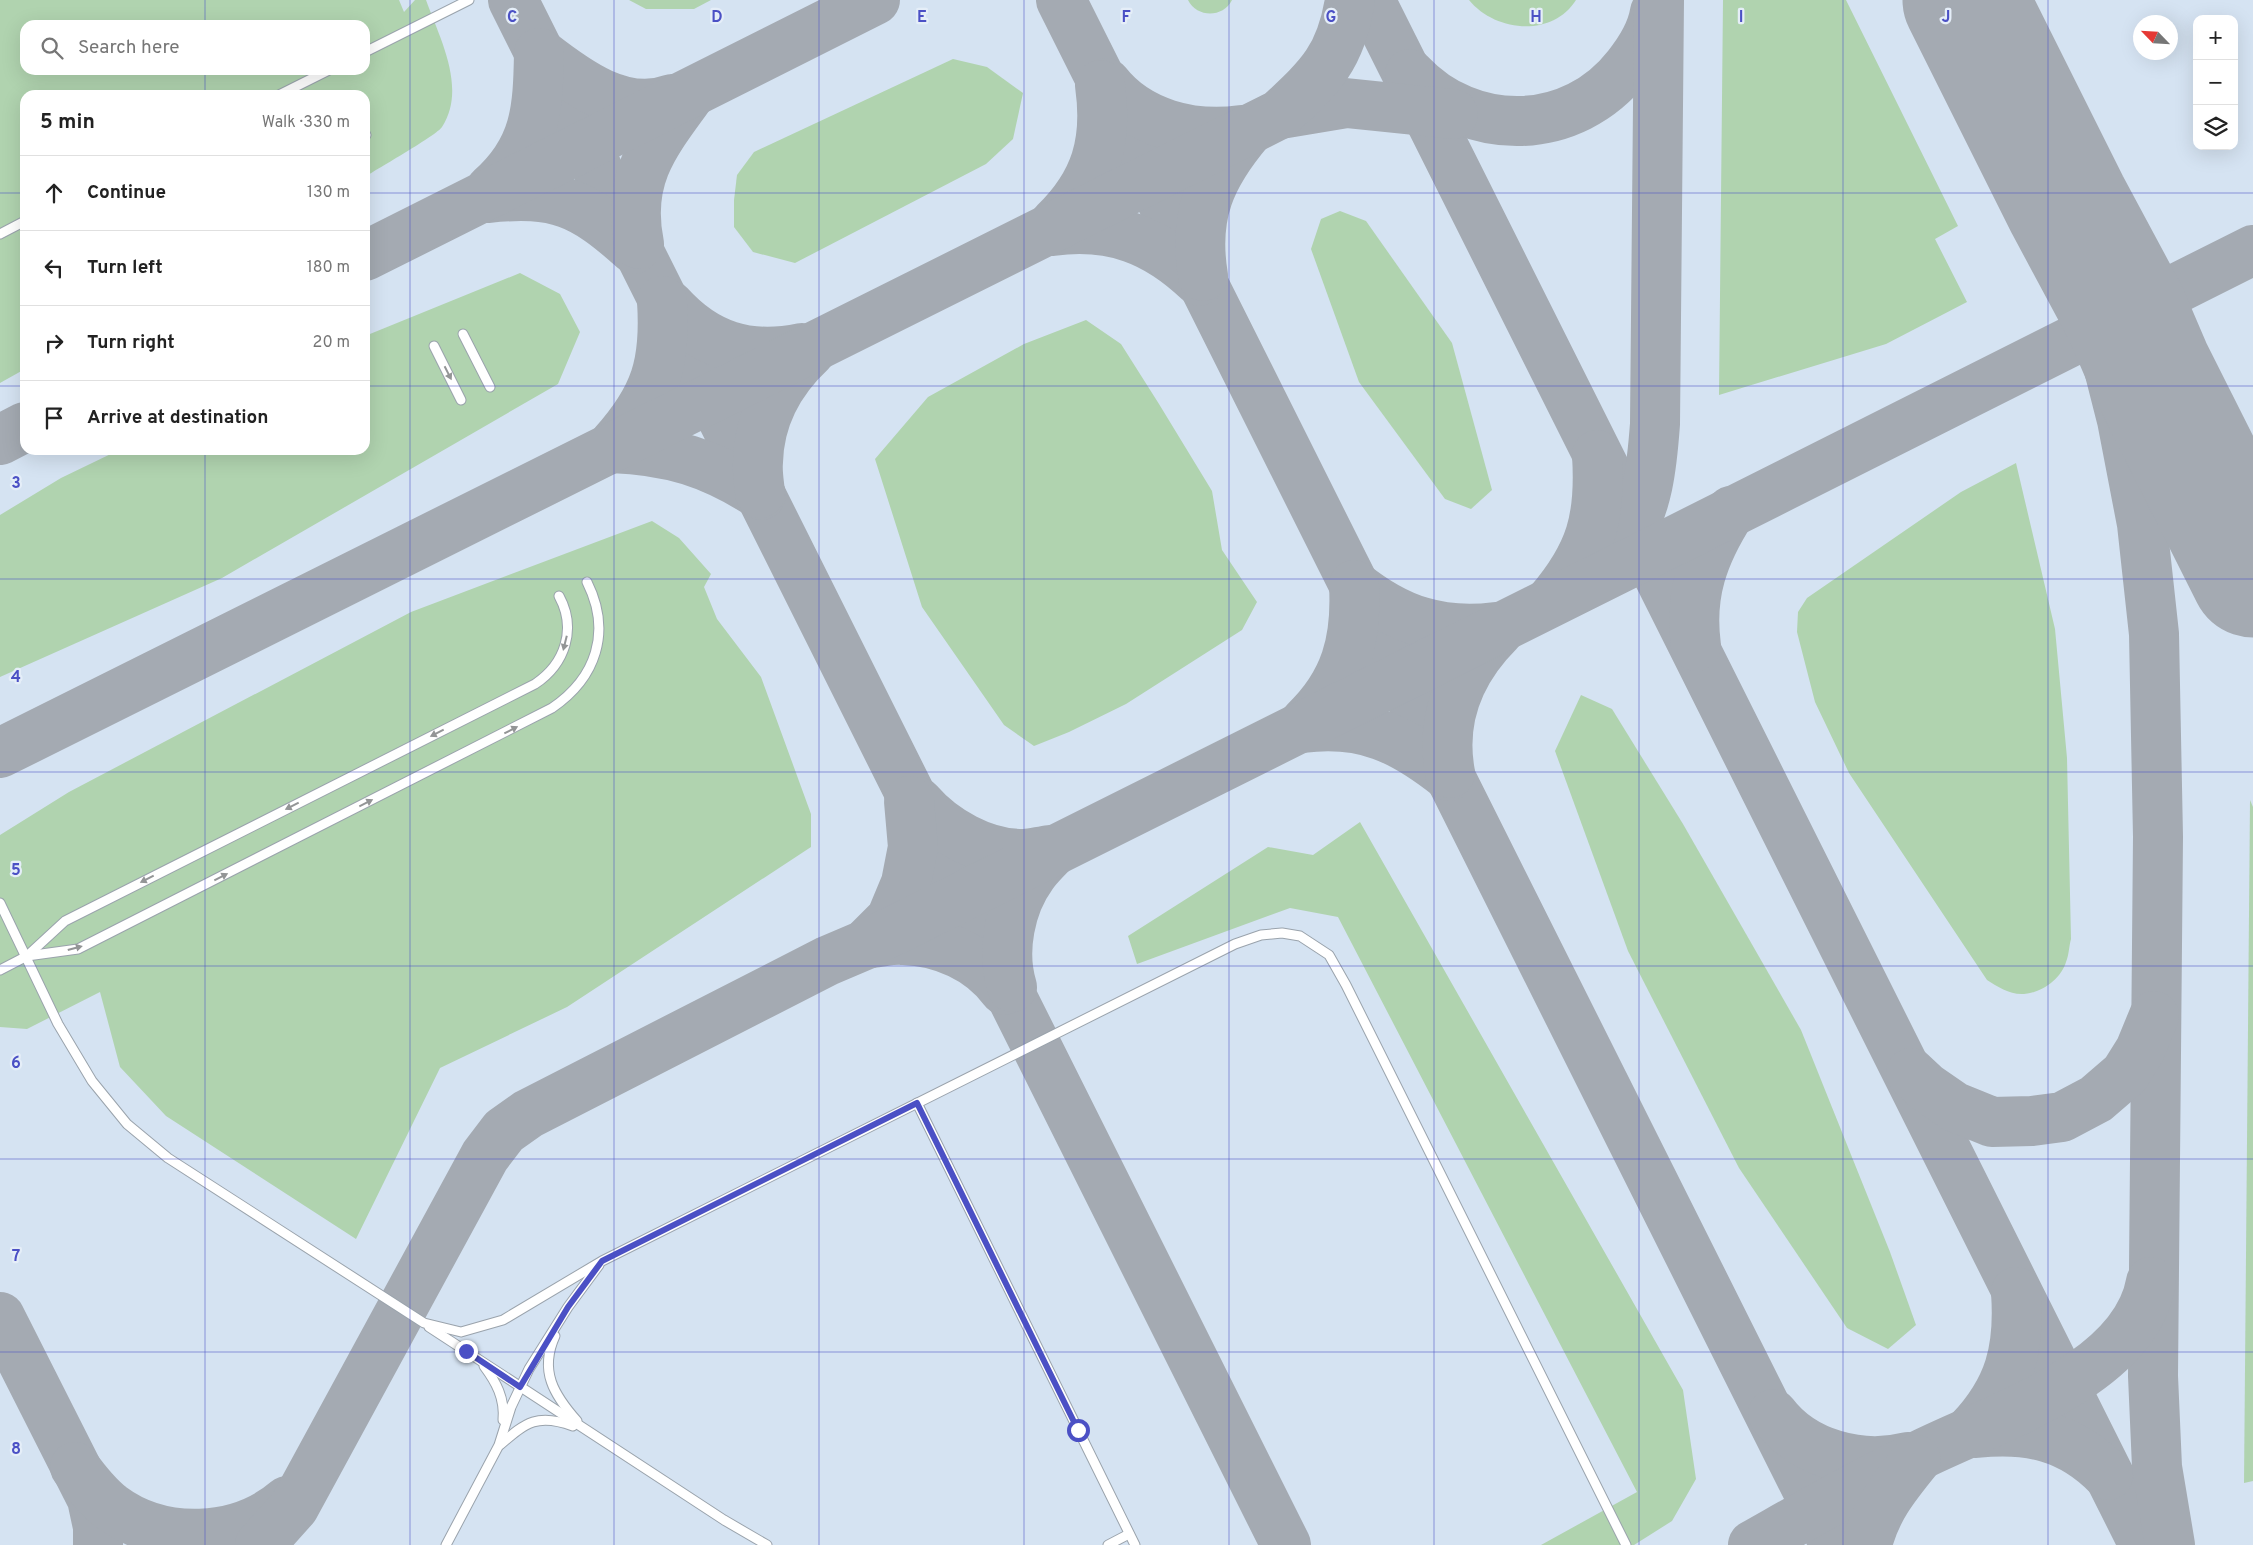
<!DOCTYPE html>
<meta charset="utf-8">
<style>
:root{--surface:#fff;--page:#f6f6f6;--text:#222;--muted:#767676;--line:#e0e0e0}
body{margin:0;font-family:Overpass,sans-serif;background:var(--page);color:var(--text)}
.controls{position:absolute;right:15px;top:15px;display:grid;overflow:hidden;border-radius:10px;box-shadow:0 5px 20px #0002}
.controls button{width:45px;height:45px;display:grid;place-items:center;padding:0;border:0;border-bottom:1px solid var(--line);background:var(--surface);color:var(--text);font:25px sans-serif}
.compass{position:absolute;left:2133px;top:15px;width:45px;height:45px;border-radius:50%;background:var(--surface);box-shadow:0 5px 20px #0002;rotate:295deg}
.stop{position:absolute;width:15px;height:15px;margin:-11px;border:4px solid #4b50c5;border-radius:50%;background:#fff}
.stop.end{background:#4b50c5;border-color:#fff;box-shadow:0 1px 5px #0008}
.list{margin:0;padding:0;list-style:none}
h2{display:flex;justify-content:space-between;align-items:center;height:65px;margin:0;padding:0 20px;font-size:21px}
h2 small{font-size:16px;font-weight:400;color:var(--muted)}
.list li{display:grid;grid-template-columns:32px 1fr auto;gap:15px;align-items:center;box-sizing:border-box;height:75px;padding:0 20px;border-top:1px solid var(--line)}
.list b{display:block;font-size:19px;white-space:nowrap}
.list em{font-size:16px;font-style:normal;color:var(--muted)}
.icon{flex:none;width:28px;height:28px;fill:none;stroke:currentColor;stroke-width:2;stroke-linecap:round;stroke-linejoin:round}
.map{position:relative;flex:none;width:2253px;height:1545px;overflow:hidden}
.search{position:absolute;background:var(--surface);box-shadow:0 5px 20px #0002;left:20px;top:20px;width:350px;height:55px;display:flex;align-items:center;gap:12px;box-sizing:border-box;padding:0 18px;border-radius:15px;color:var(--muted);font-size:19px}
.panel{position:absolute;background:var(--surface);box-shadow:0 5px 20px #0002;left:20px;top:90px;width:350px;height:365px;border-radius:15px}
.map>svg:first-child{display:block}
.built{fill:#d5e3f2;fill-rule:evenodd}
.green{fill:#b0d3af;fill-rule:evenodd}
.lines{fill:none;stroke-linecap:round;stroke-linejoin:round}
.taxiway{stroke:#a4aab2;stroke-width:50}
.runway{stroke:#a4aab2;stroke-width:125}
.service-casing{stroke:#9aa3ac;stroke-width:11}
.service{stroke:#fff;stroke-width:9}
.oneway{fill:#939596}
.route{stroke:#4b50c5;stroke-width:6}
.grid{fill:none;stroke:#4b50c5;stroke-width:1;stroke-opacity:0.55}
.grid-label{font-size:16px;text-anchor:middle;font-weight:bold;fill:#4b50c5;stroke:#e5eef8;stroke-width:4.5;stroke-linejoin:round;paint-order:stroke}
</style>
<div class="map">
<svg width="2253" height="1545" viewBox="0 0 2253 1545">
<rect width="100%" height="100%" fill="#e5eef8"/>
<path class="built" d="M0,0H2253V1545H0ZM2197,19H2234V146H2197ZM2140,22H2170V52H2140ZM25,25H365V70H25ZM25,95H365V450H25Z"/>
<g class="green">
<path d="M0,0H399L404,12L415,0H426C440,39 467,88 442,127C437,135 377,169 365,177V95H25V369L0,383ZM25,25H365V70H25Z"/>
<polygon points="629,0 711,0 694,9 646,9"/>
<path d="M1188,0H1232C1223,18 1197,18 1188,0Z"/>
<path d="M1469,0H1576C1552,38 1495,32 1469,0Z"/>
<polygon points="1723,0 1846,0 1958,226 1935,239 1967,302 1886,344 1719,395"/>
<polygon points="953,59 987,67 1023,93 1013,139 986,164 795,263 753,252 734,227 734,200 737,175 754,152"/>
<polygon points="1340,211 1366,221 1452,343 1492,490 1471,509 1445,499 1359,382 1311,249 1321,219"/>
<polygon points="520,273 560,294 580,332 558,384 222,578 0,677 0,515 61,478 119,450 365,450 365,336"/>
<polygon points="1086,320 1121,344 1159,404 1212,491 1222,550 1257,602 1242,630 1126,704 1069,732 1034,746 1004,725 922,607 875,459 928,397 1024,344"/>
<path d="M2016,463L2055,629L2067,758L2071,939C2069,946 2069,955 2066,962C2061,979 2041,993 2024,994C2010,995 1998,987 1987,980L1849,773L1815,702L1797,632L1798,612L1807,598L1961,492Z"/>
<polygon points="652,521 679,538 711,574 704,587 717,619 761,677 811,814 811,847 567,1007 440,1068 356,1239 166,1116 120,1067 100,992 27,1029 0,1027 0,835 69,792 411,612"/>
<polygon points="1581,695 1612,709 1683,824 1801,1030 1890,1252 1916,1325 1888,1349 1847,1328 1739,1168 1628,951 1555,751"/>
<polygon points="2250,800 2253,807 2253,1481 2244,1483"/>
<polygon points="1360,822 1683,1390 1696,1479 1672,1521 1634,1545 1541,1545 1637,1492 1338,917 1290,908 1137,964 1128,936 1268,847 1313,855"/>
</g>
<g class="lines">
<g class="taxiway">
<polyline points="513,0 1286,1545"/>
<polyline points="1061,0 1835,1545"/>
<polyline points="1370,0 2144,1545"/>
<path d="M541,54C577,82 624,117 672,99"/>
<path d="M1410,74C1471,139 1573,137 1628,66C1640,51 1652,31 1655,12"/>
<path d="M1106,83C1138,124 1193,137 1242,130"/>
<polyline points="1280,114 1346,103 1453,114"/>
<path d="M491,189C536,149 538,110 539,53"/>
<path d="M487,198C557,191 582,202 634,249"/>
<polyline points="2067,204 2122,420 2142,524 2154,634 2158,837 2153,1376 2157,1467 2170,1545"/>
<path d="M1055,223C1096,183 1108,142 1100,85"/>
<path d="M1052,231C1112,223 1156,240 1199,281"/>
<path d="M639,244C626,179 653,145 689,96"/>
<polyline points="365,256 875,0"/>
<path d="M1203,276C1193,215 1210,176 1249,130"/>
<path d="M669,305C706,346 748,359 802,348"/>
<polyline points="0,440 25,427"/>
<path d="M614,444C656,397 666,363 662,301"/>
<path d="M611,448C670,450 711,463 761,495"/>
<path d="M760,493C759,483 757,472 758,462C759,418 780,380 811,351"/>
<path d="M1625,542C1648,507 1652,465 1655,424L1659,0"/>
<path d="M1354,585C1398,620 1440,634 1496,627"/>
<path d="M1550,602C1591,554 1601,518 1597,455"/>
<path d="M1696,646C1689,594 1703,555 1731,511"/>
<path d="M1305,722C1346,683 1357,640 1354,585"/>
<path d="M1302,728C1364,720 1402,739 1449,776"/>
<path d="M0,753L1280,114C1321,76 1341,57 1350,0"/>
<path d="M1450,773C1440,718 1460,670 1499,631"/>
<path d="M918,802C943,831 984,854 1023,854C1032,854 1041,851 1050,850"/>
<polyline points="869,941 891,919 906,883 913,847 909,801"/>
<path d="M872,943C882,942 893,939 903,940C941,941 981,958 1004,990"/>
<path d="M1012,987C1001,951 1010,905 1032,875C1038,866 1046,859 1053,851"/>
<polyline points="1911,1073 1926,1087 1955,1107 1992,1122 2032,1121 2062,1117 2096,1099 2125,1074 2140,1050 2154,1016"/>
<polyline points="0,1317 92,1499 98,1527 98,1545"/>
<path d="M1773,1414C1803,1454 1861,1469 1908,1457"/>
<path d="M1970,1431C2010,1389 2020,1349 2016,1292"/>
<path d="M1976,1433C2029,1427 2071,1437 2108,1475"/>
<path d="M75,1467C86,1482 97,1496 111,1507C162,1545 239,1542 287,1501"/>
<polyline points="260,1545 294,1507 485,1156 504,1131 528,1114 827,961 867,944 1648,554 2253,250"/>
<path d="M1753,1545C1808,1514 1863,1482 1920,1455C1994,1418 2135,1375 2151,1282"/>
<path d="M1867,1545C1875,1511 1894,1487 1916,1460"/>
</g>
<polyline class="runway" points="1965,0 2067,204 2126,314 2150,370 2253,575"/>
<defs>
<g id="service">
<polyline points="365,52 469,0"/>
<polyline points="279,95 329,70"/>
<polyline points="365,133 366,135"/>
<polyline points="0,234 25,221"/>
<polyline points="463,334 490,387"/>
<polyline points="434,346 461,400"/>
<polyline points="0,903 58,1024 92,1081 127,1124 168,1158 424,1323 461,1332 503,1320 602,1261 1235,944 1261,935 1282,933 1300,936 1329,955 1346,985 1626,1545"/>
<path d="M27,956L78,949L552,708C596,678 612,632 587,582"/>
<path d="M0,970L27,956L65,921L535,684C565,664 577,629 559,596"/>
<polyline points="917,1103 1135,1545"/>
<polyline points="429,1327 724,1520 767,1545"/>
<path d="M555,1336C539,1371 554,1395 577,1421"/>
<path d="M484,1366C496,1382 505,1398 503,1420"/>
<path d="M500,1445C526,1422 538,1413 573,1426"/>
<polyline points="446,1545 499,1445 511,1407 529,1369 568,1307 599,1265"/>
<polyline points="1108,1545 1129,1534"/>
</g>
</defs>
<use href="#service" class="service-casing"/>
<use href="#service" class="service"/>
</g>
<defs><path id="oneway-solid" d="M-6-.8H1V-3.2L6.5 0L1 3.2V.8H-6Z" transform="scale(1.25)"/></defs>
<g class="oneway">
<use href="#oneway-solid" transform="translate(448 373) rotate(63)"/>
<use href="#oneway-solid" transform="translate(565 643) rotate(104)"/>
<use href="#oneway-solid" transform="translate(511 730) rotate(-27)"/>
<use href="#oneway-solid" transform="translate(437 733) rotate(153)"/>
<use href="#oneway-solid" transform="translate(366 803) rotate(-27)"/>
<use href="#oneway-solid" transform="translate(292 806) rotate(153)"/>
<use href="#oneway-solid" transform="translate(221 877) rotate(-27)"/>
<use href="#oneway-solid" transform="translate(147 879) rotate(153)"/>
<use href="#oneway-solid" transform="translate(75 948) rotate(-15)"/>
</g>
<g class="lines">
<polyline class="route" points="466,1351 520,1387 568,1307 602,1261 917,1103 1078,1430"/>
</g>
<path class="grid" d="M205,0V25M410,0V1545M614,0V1545M819,0V1545M1024,0V1545M1229,0V1545M1434,0V1545M1639,0V1545M1843,0V1545M2048,0V1545M205,70V95M0,193H25M365,193H2253M0,386H25M365,386H2253M205,450V1545M0,579H2253M0,772H2253M0,966H2253M0,1159H2253M0,1352H2253"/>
<g class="grid-label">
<text x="512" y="22">C</text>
<text x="717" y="22">D</text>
<text x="922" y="22">E</text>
<text x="1126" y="22">F</text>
<text x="1331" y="22">G</text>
<text x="1536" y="22">H</text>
<text x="1741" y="22">I</text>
<text x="1946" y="22">J</text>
<text x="16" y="488">3</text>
<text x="16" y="682">4</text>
<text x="16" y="875">5</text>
<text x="16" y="1068">6</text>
<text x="16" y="1261">7</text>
<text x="16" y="1454">8</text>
</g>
</svg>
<div class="controls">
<button>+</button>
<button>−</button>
<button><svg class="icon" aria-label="layers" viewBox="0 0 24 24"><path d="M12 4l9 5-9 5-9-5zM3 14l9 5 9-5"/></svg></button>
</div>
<svg class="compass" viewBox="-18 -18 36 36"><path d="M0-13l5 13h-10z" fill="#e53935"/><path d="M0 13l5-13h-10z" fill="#767676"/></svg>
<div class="stop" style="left:1078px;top:1430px"></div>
<div class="stop end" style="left:466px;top:1351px"></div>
<div class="search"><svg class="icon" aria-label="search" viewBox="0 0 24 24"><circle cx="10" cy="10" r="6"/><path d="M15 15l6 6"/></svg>Search here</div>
<section class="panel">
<h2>5 min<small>Walk · 330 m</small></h2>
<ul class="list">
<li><svg class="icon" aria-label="ahead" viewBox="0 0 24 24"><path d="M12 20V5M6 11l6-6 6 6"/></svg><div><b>Continue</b></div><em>130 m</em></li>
<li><svg class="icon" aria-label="left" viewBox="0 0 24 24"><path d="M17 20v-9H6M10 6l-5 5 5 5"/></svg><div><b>Turn left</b></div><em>180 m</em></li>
<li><svg class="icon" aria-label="right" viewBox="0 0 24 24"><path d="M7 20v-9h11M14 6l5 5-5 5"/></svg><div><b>Turn right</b></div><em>20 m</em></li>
<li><svg class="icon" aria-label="arrive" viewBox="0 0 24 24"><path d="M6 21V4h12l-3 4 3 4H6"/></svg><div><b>Arrive at destination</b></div></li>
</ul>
</section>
</div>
